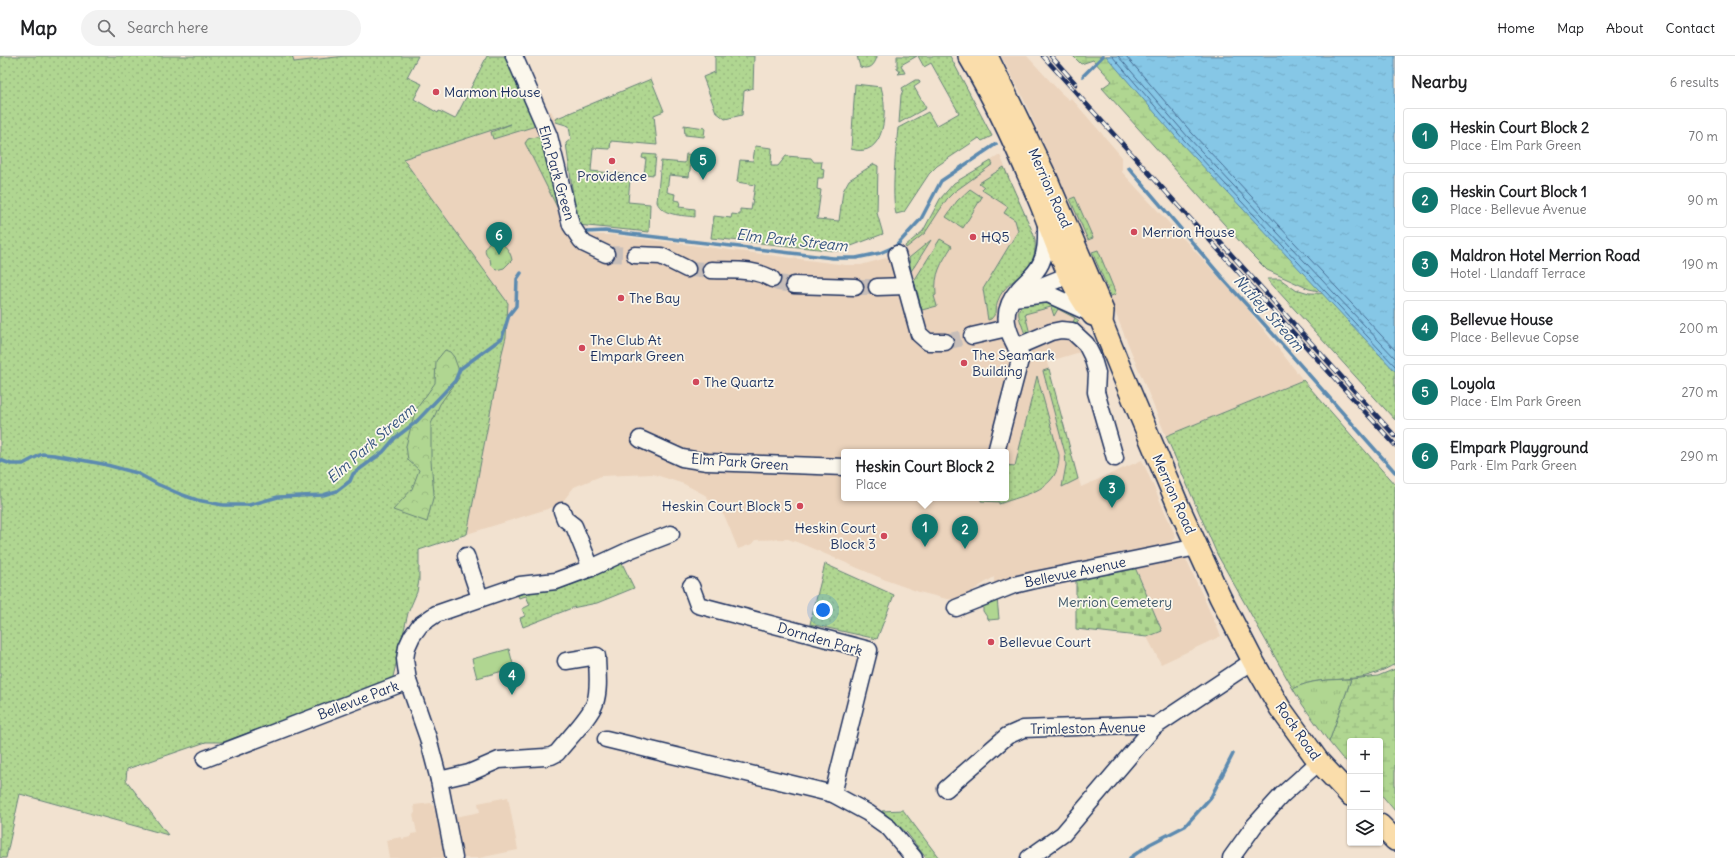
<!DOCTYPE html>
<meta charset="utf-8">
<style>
:root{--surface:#fff;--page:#f2f2f2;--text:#202124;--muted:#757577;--line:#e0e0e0;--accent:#0f766e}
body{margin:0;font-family:Delius,sans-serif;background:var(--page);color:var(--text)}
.controls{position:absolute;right:12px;bottom:12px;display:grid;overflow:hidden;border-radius:4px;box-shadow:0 1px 3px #0004}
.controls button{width:36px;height:36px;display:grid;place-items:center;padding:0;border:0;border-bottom:1px solid var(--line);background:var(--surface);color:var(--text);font:20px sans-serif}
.you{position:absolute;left:823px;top:554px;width:14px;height:14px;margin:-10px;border:3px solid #fff;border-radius:50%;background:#1a73e8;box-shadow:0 0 0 6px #1a73e833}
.badge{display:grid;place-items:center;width:26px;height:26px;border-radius:50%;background:var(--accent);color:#fff;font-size:13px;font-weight:700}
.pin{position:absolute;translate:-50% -33px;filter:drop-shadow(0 1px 2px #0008)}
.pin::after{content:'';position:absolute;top:21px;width:14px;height:12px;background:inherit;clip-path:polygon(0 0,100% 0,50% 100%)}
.popup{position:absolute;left:841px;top:393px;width:168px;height:52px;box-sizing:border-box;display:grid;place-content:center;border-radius:4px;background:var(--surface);filter:drop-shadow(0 1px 3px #0005);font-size:13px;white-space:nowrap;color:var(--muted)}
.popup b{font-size:15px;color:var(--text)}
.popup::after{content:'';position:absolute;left:50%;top:100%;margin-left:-8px;border:8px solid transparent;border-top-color:var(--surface)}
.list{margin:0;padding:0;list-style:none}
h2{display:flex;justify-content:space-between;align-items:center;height:52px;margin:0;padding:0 16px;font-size:17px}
h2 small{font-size:13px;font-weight:400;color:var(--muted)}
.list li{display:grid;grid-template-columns:26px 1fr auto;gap:12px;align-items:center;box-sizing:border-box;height:56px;margin:0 8px 8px;padding:0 8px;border:1px solid var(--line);border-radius:4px}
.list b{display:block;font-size:15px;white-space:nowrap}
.list p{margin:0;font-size:13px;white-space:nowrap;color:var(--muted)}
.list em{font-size:13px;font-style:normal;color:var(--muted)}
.icon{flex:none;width:22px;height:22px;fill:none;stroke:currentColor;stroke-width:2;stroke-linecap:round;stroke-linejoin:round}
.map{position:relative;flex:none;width:1395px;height:802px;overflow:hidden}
header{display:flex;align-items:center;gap:24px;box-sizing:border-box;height:56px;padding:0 20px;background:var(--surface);border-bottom:1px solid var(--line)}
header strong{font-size:19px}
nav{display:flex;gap:22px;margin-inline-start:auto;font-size:14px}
.search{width:280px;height:36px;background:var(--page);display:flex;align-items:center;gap:10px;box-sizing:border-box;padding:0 14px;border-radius:22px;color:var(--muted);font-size:15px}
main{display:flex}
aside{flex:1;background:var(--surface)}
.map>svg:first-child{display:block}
.built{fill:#ebd3bc;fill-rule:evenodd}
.grass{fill:url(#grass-dots);stroke:#668278}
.forest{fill:url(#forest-crowns);stroke:#668278}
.wetland{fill:url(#wetland-marsh);stroke:#668278}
.cemetery{fill:url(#cemetery-stones);stroke:#668278}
.park{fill:url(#park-tufts);stroke:#668278}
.pitch{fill:#b0d691;stroke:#668278}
.water{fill:url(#water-ripples);stroke:#5b8ab0}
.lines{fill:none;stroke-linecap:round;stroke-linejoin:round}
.shore{stroke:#466c94;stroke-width:1}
.stream{stroke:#5b8ab0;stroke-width:3.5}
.minor-tunnel{stroke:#c7beb9;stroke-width:16;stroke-dasharray:16 8;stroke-linecap:butt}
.minor-casing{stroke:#1b2f5e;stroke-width:19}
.major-casing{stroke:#1b2f5e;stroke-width:24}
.minor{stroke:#fbf7ec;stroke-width:16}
.major{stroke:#faddab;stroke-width:21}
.rail-casing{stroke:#1b2f5e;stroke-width:4.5}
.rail{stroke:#fbf7ec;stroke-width:3;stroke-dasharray:9;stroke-linecap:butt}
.poi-dot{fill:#d1495b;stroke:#fbf7ec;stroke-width:1.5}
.labels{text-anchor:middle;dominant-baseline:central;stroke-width:3.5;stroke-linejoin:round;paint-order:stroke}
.poi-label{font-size:14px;fill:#1b2f5e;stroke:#fbf7ec;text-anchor:start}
.street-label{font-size:14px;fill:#1b2f5e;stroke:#fbf7ec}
.park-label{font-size:14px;fill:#40596b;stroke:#fbf7ec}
.water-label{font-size:15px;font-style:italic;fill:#365580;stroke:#fbf7ec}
</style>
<header>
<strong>Map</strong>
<div class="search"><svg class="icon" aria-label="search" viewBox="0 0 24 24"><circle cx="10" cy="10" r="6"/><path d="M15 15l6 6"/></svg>Search here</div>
<nav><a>Home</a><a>Map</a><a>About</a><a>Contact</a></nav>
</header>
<main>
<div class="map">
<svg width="1395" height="802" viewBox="0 0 1395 802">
<defs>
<pattern id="grass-dots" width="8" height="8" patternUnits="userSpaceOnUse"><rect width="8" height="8" fill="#b0d691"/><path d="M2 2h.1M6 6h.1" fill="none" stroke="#97b87f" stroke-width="1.8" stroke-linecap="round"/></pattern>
<pattern id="forest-crowns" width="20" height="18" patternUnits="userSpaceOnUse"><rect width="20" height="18" fill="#b0d691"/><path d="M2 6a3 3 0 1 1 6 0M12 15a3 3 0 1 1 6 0" fill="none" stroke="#97b87f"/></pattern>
<pattern id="wetland-marsh" width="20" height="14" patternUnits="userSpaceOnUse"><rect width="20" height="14" fill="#b0d691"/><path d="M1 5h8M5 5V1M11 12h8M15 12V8" fill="none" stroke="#97b87f"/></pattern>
<pattern id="cemetery-stones" width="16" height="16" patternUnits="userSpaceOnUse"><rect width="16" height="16" fill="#b0d691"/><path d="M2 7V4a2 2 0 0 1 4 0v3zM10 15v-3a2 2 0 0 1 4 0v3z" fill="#97b87f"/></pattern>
<pattern id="park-tufts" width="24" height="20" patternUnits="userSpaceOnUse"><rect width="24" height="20" fill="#b0d691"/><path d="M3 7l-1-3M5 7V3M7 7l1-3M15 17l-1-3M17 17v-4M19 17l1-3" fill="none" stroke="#97b87f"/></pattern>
<pattern id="water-ripples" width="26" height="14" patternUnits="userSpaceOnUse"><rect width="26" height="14" fill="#86c7e6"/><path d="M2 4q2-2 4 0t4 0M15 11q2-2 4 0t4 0" fill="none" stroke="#73abc8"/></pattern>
</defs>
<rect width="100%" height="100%" fill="#f2e2d0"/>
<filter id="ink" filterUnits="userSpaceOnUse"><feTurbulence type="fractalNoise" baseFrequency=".025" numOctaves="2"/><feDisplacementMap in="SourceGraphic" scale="8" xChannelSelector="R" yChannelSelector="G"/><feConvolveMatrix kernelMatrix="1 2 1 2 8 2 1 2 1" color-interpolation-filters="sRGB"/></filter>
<g filter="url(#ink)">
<g class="built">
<polygon points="292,0 345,0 293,6"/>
<polygon points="1001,0 1027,0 1061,37 1069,44 1071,42 1122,101 1122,116 1242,246 1303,324 1166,380 1068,142 1022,40"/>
<path d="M551,55L555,63L577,169L586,176L592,179H613L846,209H861L886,202L905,190L923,175L940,143L954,127L1000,99L1035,182V198L1032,206L1023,216L1006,231L1020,251L1026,247L1041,245L1065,254L1078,263L1097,291L1047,306L1081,431L1142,404L1176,481L1171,488L1025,520L998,528L994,526V521L964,540L957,543H947L919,536L888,525L802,488L788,483L755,484L752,488L738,493L725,461L705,439L684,428L653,418L601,420L574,431L560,449L467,478L501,301L506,281L508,247L403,103ZM844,396H1006V442H844Z"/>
<polygon points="1185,501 1221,580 1161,608 1147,581 1162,575 1134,509"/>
<polygon points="508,741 518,794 479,802 462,802 455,761 480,756 478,747"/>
<polygon points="431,747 434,751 445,802 389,802 386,784 402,781 402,783 411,781 411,778 417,777 413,758 415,757 414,749"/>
</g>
<g class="grass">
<polygon points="0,0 292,0 294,6 345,0 418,0 407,21 422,28 414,43 438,57 439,55 455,63 487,0 505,0 536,70 493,83 491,76 511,68 403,103 508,247 506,281 501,301 467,478 419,494 419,524 417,536 408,557 392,625 223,686 206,686 127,713 126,724 168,779 20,738 6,802 0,802"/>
<polygon points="715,0 754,0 753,32 744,35 742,59 725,63 716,56 703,21 715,16"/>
<path d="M857,0H877V1C874,10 870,14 860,11Z"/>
<polygon points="897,0 917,0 901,9 905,17 898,18 900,16 897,12"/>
<path d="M918,0H950L992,80L982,85L979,82L937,110L929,118L904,156L896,158C891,139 896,93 898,72L928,56L936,70L959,57L931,7L924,11Z"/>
<polygon points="651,23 664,55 654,59 657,89 611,85 610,93 593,92 591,115 632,119 630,123 628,146 650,148 649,176 577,169 566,87 571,83 569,70 556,66 555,63"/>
<polygon points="915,24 919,24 920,27 914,31 926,52 899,67 901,39 903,34 902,32"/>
<path d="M855,28L881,31C888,53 886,104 851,93Z"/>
<polygon points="684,69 705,72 704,81 685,79"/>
<polygon points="543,79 564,165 525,87 528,83"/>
<polygon points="755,90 772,92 771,110 778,110 786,100 811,102 814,106 822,106 821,112 824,113 823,122 818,122 817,133 821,134 817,163 839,165 843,135 849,124 874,108 878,110 877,157 883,178 838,195 711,182 714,160 731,162 732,158 740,159 740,153 751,154 755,129 737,126 740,104 753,105"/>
<polygon points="643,98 656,99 654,119 644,118 646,103 642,102"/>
<path d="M686,98L692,99L689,121L669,119L667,136L675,138L674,144L680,145L679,151L695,153V161C682,159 662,160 657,146L661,105L685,107Z"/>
<polygon points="991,105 993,108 954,136 947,143 925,177 906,192 905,190 923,175 940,143 954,127"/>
<path d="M1004,111C1011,128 1019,145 1026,161C1029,168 1034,177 1035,184C1039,224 996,220 996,257L991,263L988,264L983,233L1018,175L1015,164L1004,157L1008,151L982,134L984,131L979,127Z"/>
<polygon points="970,133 982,141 963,172 946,161 957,145"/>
<polygon points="1075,141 1093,182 1088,184 1070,143"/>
<path d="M940,183L952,190C941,208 934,217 936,239L934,240L937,250L922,254L914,225Z"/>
<polygon points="931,184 914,211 911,215 909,202"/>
<polygon points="1098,194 1116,238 1111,240 1092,196"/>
<polygon points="1267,223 1280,223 1297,235 1299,234 1309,237 1395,239 1395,364"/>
<path d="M1041,245L1065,254L1079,265L1072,268L1075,262L1058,253L1054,260L1051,251L1025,258L1030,278L1028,279L1025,278C1016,254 1013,249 1041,245Z"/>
<polygon points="1049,313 1078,423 1062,431 1066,409 1065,397 1043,315"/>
<path d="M1037,320L1059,399C1060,434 1026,438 999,448V446L981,445V443L983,442H1006V409L1015,410Z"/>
<path d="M1303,324L1395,429V608C1383,615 1368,621 1354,622C1332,625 1313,622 1293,633L1217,498L1166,380Z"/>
<polygon points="621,505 634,532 597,547 572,552 523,571 520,562 525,560 522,553 530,549 526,540 519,542 517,538 535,533 565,531 578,526"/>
<polygon points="825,508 894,539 877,583 810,568"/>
<polygon points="903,754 939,802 926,802 907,777 882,755"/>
</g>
<polygon class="forest" points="445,294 450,296 454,301 458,312 459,322 440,348 431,368 431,405 434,438 427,466 393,454 412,433 419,414 408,404 406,390 415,355 435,327 436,305"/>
<g class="wetland">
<polygon points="1073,0 1395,0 1329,237 1309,233 1267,214 1250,197 1102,32 1112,25 1093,4 1081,8"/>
<polygon points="1395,613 1395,755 1380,737 1380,685 1350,685 1350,708 1342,702 1329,686 1351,623 1378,620"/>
</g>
<polygon class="cemetery" points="1134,509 1162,575 1147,581 1076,573 1076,521"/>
<g class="park">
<path d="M492,184C502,185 510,193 512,204L504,212L496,214L491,209L490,203C482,197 485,189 492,184Z"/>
<polygon points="997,542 999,563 989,564 983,555 983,546"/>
<path d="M1351,623L1329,686L1302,648L1293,633C1311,623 1331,624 1351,623Z"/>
</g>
<polygon class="pitch" points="509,593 514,612 477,622 472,603"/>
<polygon class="water" points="1106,0 1395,0 1395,315 1181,87"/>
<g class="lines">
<g class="shore">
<polyline points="1112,0 1184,84 1395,310"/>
<polyline points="1118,0 1188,81 1395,302"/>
<polyline points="1126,0 1192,77 1395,294"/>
</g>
<g class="stream">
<polyline points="1083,20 1103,0"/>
<polyline points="1129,112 1225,225 1264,268 1395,416"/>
<polyline points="586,176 605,175 639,179 833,202 856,202 880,197 896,190 921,163 941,125 996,88"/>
<polyline points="0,404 11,408 23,408 42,398 54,399 103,408 137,417 157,428 180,438 197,444 223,449 249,449 278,441 323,439 337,435 350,425 353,418 383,396 395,382 416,366 455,325 460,313 502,282 509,259 516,250 517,223 521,217"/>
<polyline points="1130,802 1150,788 1185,770 1211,741 1233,698"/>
</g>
<g class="minor-tunnel">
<polyline points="606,198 635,199"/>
<polyline points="687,213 711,214"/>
<polyline points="772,223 778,227 794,229"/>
<polyline points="855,231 877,231"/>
<polyline points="945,286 972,280"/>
</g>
<defs>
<g id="minor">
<polyline points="514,0 549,80 571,169 581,184 585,188 606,198"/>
<polyline points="897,198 919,278 928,286 945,286"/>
<polyline points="635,199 661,200 687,213"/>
<path d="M711,214C732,215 754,212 772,223"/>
<polyline points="794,229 855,231"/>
<polyline points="877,231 906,230"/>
<polyline points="1029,235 1069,219"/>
<polyline points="1013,242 1048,238 1092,258"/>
<polyline points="972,280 1007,272"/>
<polyline points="1016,291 1051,276 1061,274 1072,275 1086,288 1092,300 1097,317 1096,336 1115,402"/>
<polyline points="640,383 682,402 707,406 844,411"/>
<path d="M996,396L1021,300C1007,275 998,257 1019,233C1027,224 1036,218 1041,207C1047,195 1046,181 1046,168"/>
<polyline points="562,455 565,463 574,470 591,512"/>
<polyline points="466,500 480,542"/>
<polyline points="691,530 698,549 869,594 833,738"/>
<polyline points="956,552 1014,529 1035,524 1197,491"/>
<polyline points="606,683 833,738 868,757 889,772 914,802"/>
<polyline points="205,703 408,625"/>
<path d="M439,724L469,717L499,704L545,701L551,700L557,697C567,684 590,661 595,647C600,632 597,614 597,600L566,605"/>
<polyline points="946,733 1007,680 1023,673 1130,669 1147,669 1154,671"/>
<polyline points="454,802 439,724 428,682 408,625 405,603 407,591 412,580 420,569 436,558 520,529 556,525 591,512 632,493 671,478"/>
<polyline points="1029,802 1063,778 1154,671 1253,605"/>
<polyline points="1231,802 1254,770 1282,739 1319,706"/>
</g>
<g id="major">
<path d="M969,0C997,47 1020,98 1041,149C1056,186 1068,227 1093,259"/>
<polyline points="987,0 1046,121 1103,255 1102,267 1120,312 1178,449 1220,541 1253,605 1280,652 1319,706 1350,739"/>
<polyline points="1380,769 1395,784"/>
</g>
</defs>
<use href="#minor" class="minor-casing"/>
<use href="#major" class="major-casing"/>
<use href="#minor" class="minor"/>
<use href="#major" class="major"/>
<defs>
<g id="rail">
<polyline points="1043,0 1395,389"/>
<polyline points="1051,0 1076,28"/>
<polyline points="1211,176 1395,380"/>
</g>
</defs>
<use href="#rail" class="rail-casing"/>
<use href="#rail" class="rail"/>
</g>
</g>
<g class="poi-dot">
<circle cx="436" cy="36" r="4"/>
<circle cx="612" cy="105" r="4"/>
<circle cx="1134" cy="176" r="4"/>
<circle cx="973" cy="181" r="4"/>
<circle cx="621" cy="242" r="4"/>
<circle cx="582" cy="292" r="4"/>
<circle cx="964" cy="307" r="4"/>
<circle cx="696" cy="326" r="4"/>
<circle cx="800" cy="450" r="4"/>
<circle cx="884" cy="480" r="4"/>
<circle cx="991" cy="586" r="4"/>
</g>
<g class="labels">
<g class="poi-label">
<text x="444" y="36">Marmon House</text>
<text x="612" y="120" text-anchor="middle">Providence</text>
<text x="1142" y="176">Merrion House</text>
<text x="981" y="181">HQ5</text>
<text x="629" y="242">The Bay</text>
<text x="590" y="284">The Club At<tspan x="590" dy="16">Elmpark Green</tspan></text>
<text x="972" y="299">The Seamark<tspan x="972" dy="16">Building</tspan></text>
<text x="704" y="326">The Quartz</text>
<text x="792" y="450" text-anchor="end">Heskin Court Block 5</text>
<text x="876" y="472" text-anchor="end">Heskin Court<tspan x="876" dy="16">Block 3</tspan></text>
<text x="999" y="586">Bellevue Court</text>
</g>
<g class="street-label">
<text transform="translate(557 117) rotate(74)">Elm Park Green</text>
<text transform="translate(1050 132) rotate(66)">Merrion Road</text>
<text transform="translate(740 406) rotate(4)">Elm Park Green</text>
<text transform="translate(1174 438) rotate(66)">Merrion Road</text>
<text transform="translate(1075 516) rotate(-12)">Bellevue Avenue</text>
<text transform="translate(820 583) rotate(16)">Dornden Park</text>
<text transform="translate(358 644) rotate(-21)">Bellevue Park</text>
<text transform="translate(1088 672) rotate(-1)">Trimleston Avenue</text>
<text transform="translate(1298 675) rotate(55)">Rock Road</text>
</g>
<g class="park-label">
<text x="1115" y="546">Merrion Cemetery</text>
</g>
<g class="water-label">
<text transform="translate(792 184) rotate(6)">Elm Park Stream</text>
<text transform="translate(1269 257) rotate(48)">Nutley Stream</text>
<text transform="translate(371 387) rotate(-41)">Elm Park Stream</text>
</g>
</g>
</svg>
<div class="controls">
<button>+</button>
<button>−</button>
<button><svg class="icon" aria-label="layers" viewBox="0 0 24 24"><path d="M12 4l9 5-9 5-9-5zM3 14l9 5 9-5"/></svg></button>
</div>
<div class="you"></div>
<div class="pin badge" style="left:925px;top:491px">1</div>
<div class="popup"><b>Heskin Court Block 2</b>Place</div>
<div class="pin badge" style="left:965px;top:493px">2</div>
<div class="pin badge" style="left:1112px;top:452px">3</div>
<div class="pin badge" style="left:512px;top:639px">4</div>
<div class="pin badge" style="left:703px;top:124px">5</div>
<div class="pin badge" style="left:499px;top:199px">6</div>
</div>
<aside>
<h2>Nearby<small>6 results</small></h2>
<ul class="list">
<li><span class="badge">1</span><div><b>Heskin Court Block 2</b><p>Place · Elm Park Green</p></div><em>70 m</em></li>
<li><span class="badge">2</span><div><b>Heskin Court Block 1</b><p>Place · Bellevue Avenue</p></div><em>90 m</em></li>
<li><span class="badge">3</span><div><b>Maldron Hotel Merrion Road</b><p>Hotel · Llandaff Terrace</p></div><em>190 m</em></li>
<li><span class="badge">4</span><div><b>Bellevue House</b><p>Place · Bellevue Copse</p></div><em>200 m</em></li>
<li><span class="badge">5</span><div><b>Loyola</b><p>Place · Elm Park Green</p></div><em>270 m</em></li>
<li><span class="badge">6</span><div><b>Elmpark Playground</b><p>Park · Elm Park Green</p></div><em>290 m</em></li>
</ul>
</aside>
</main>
